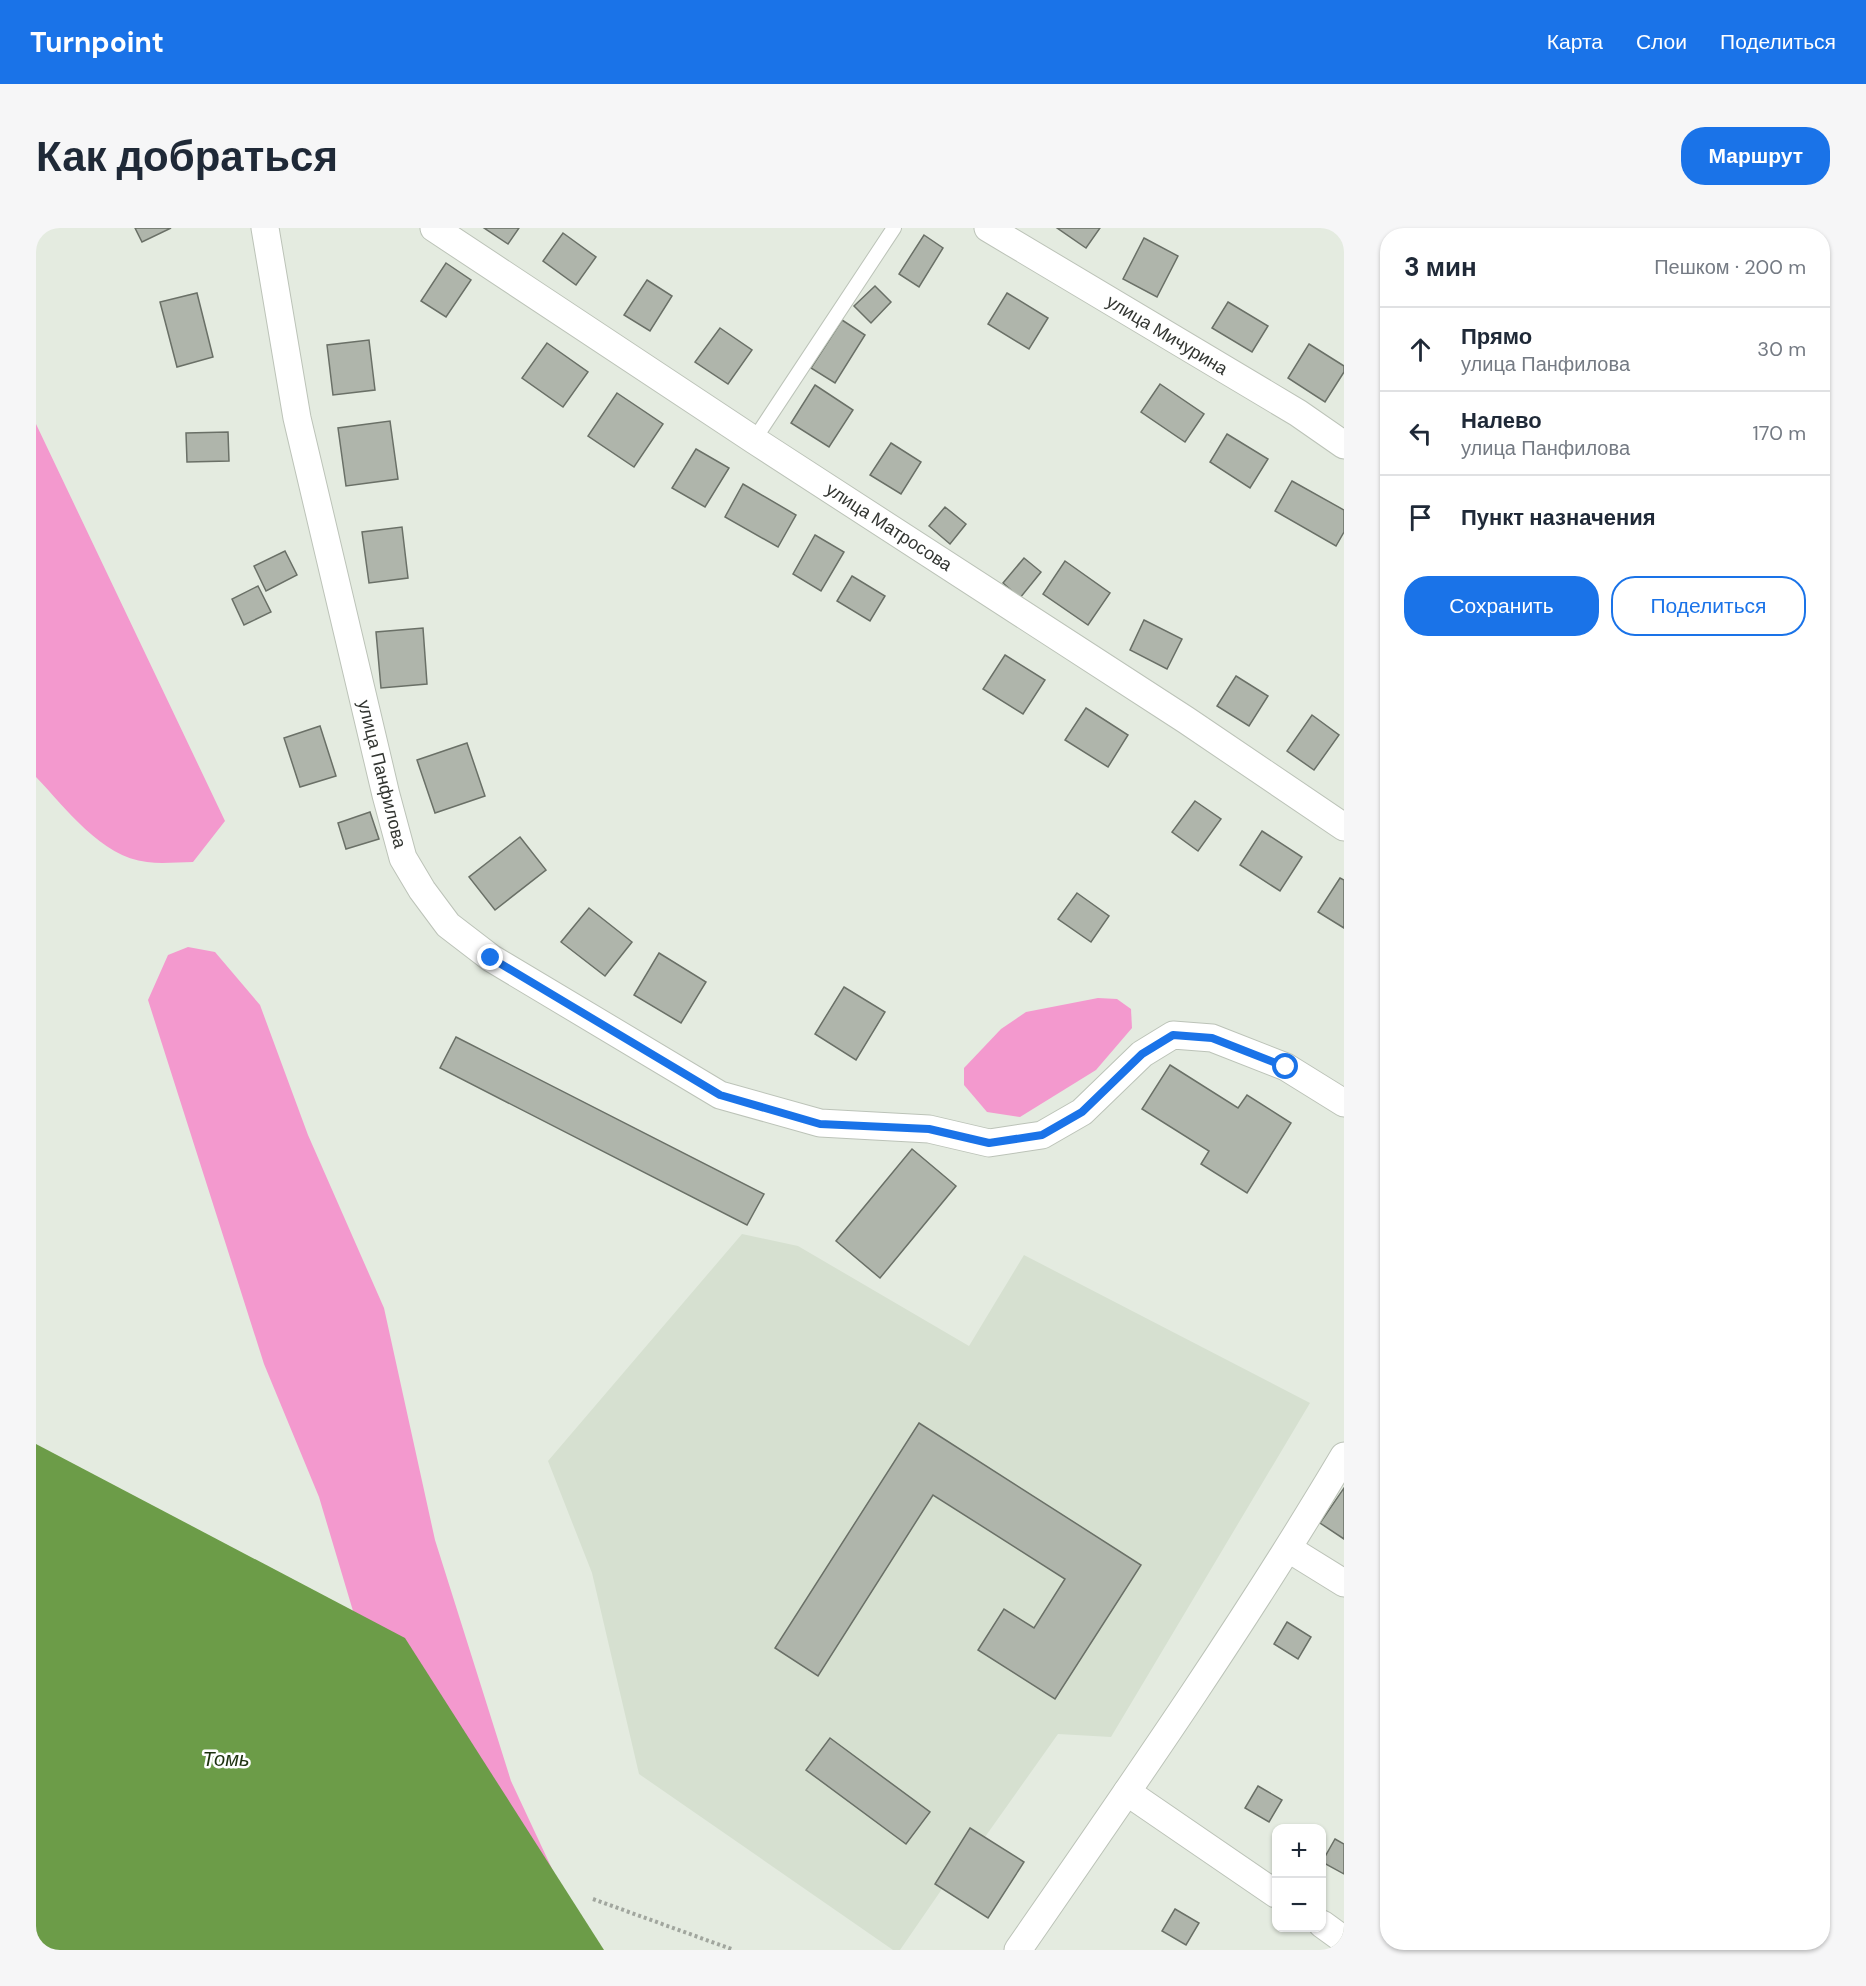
<!DOCTYPE html>
<html lang="ru">
<meta charset="utf-8">
<style>
:root{--surface:#fff;--page:#f6f6f7;--text:#1f2937;--muted:#747a83;--line:#e0e1e3;--accent:#1a73e8}
body{margin:0;font-family:"DM Sans",sans-serif;background:var(--page);color:var(--text)}
.controls{position:absolute;right:18px;bottom:18px;display:grid;overflow:hidden;border-radius:12px;box-shadow:0 2px 4px #0004}
.controls button{width:54px;height:54px;display:grid;place-items:center;padding:0;border:0;border-bottom:2px solid var(--line);background:var(--surface);color:var(--text);font:30px sans-serif}
.stop{position:absolute;width:18px;height:18px;margin:-14px;border:4px solid #1a73e8;border-radius:50%;background:#fff}
.stop.end{background:#1a73e8;border-color:#fff;box-shadow:0 2px 6px #0008}
.list{margin:0;padding:0;list-style:none}
h2{display:flex;justify-content:space-between;align-items:center;height:78px;margin:0;padding:0 24px;font-size:26px}
h2 small{font-size:20px;font-weight:400;color:var(--muted)}
.list li{display:grid;grid-template-columns:39px 1fr auto;gap:18px;align-items:center;box-sizing:border-box;height:84px;padding:0 24px;border-top:2px solid var(--line)}
.list b{display:block;font-size:22px;white-space:nowrap}
.list p{margin:0;font-size:20px;white-space:nowrap;color:var(--muted)}
.list em{font-size:20px;font-style:normal;color:var(--muted)}
.actions{display:flex;gap:12px;padding:18px 24px}
.actions a{flex:1;padding:14px 0;border:2px solid var(--accent);border-radius:24px;text-align:center;font-size:21px;color:var(--accent)}
.actions .main{background:var(--accent);color:#fff}
.icon{flex:none;width:33px;height:33px;fill:none;stroke:currentColor;stroke-width:2;stroke-linecap:round;stroke-linejoin:round}
.map{position:relative;flex:none;width:1308px;height:1722px;overflow:hidden;border-radius:24px}
header{display:flex;align-items:center;gap:36px;box-sizing:border-box;height:84px;padding:0 30px;background:var(--accent);color:#fff}
header strong{font-size:28px}
nav{display:flex;gap:33px;margin-inline-start:auto;font-size:21px}
.intro{display:flex;align-items:center;justify-content:space-between;box-sizing:border-box;height:144px;padding:0 36px}
h1{margin:0;font-size:42px}
.button{padding:15px 27px;border-radius:24px;background:var(--accent);color:#fff;font-size:21px;font-weight:700}
main{display:flex;gap:36px;padding:0 36px}
aside{flex:1;background:var(--surface);border-radius:24px;box-shadow:0 2px 4px #0004}
.map>svg:first-child{display:block}
.built{fill:#d6e0d0}
.forest{fill:#f399ce}
.water{fill:#6c9c48}
.building{fill:#afb5ab;stroke:#6a7067;stroke-width:1.5}
.lines{fill:none;stroke-linecap:round;stroke-linejoin:round}
.service-casing{stroke:#bcc3b8;stroke-width:16}
.minor-casing{stroke:#bcc3b8;stroke-width:29}
.path{stroke:#a1a69e;stroke-width:4;stroke-dasharray:3 3;stroke-linecap:butt}
.service{stroke:#fff;stroke-width:14}
.minor{stroke:#fff;stroke-width:27}
.route{stroke:#1a73e8;stroke-width:8}
.labels{text-anchor:middle;dominant-baseline:central;stroke-width:5;stroke-linejoin:round;paint-order:stroke}
.street-label{font-size:18px;fill:#323531;stroke:#fff}
.water-label{font-size:20px;font-style:italic;fill:#1e320f;stroke:#fff}
</style>
<header>
<strong>Turnpoint</strong>
<nav><a>Карта</a><a>Слои</a><a>Поделиться</a></nav>
</header>
<div class="intro"><h1>Как добраться</h1><a class="button">Маршрут</a></div>
<main>
<div class="map">
<svg width="1308" height="1722" viewBox="0 0 1308 1722">
<rect width="100%" height="100%" fill="#e4ebe0"/>
<polygon class="built" points="706,1006 762,1018 933,1118 988,1027 1274,1175 1075,1509 1022,1506 949,1609 988,1634 952,1690 906,1661 864,1722 857,1722 603,1546 556,1345 512,1233"/>
<g class="forest">
<path d="M0,196L189,593L157,634C142,634 126,636 111,634C65,629 30,580 0,549Z"/>
<polygon points="152,719 179,724 224,777 272,907 348,1080 399,1312 475,1553 554,1722 351,1497 283,1269 228,1136 112,772 132,727"/>
<polygon points="1062,770 1081,771 1095,781 1096,800 1060,842 984,889 951,884 928,857 928,840 965,801 990,784"/>
</g>
<polygon class="water" points="0,1216 369,1410 568,1722 0,1722"/>
<g class="building">
<polygon points="99,0 135,0 106,14"/>
<polygon points="448,0 483,0 472,16"/>
<polygon points="1021,0 1064,0 1050,20"/>
<polygon points="527,5 560,29 540,57 507,33"/>
<polygon points="888,7 907,20 883,59 863,46"/>
<polygon points="1108,10 1142,28 1121,69 1087,51"/>
<polygon points="410,35 435,52 410,89 385,73"/>
<polygon points="611,52 636,68 614,103 588,87"/>
<polygon points="839,58 855,74 835,95 818,78"/>
<polygon points="161,65 177,129 141,139 124,74"/>
<polygon points="971,65 1012,90 993,121 952,96"/>
<polygon points="1192,74 1232,98 1216,124 1176,100"/>
<polygon points="806,92 829,107 799,155 775,140"/>
<polygon points="684,100 716,122 692,156 659,134"/>
<polygon points="333,112 339,162 297,167 291,117"/>
<polygon points="511,115 552,144 527,179 486,150"/>
<polygon points="1273,116 1308,138 1308,144 1289,174 1252,150"/>
<polygon points="1124,156 1168,186 1149,214 1105,184"/>
<polygon points="779,157 817,182 793,219 755,195"/>
<polygon points="581,165 627,196 598,239 552,208"/>
<polygon points="354,193 362,251 310,258 302,200"/>
<polygon points="192,204 193,233 151,234 150,205"/>
<polygon points="1191,206 1232,231 1214,260 1174,234"/>
<polygon points="855,215 885,234 865,266 834,247"/>
<polygon points="660,221 693,240 669,279 636,260"/>
<polygon points="1256,253 1308,282 1308,304 1300,318 1239,283"/>
<polygon points="707,256 760,287 742,319 689,289"/>
<polygon points="909,279 930,296 914,316 893,298"/>
<polygon points="366,299 372,350 333,355 326,304"/>
<polygon points="779,307 808,324 785,363 757,346"/>
<polygon points="249,323 261,347 230,363 218,338"/>
<polygon points="988,330 1005,344 984,370 967,355"/>
<polygon points="1029,333 1074,365 1052,397 1007,366"/>
<polygon points="816,348 849,368 834,393 801,373"/>
<polygon points="222,358 235,384 208,397 196,371"/>
<polygon points="1108,392 1146,411 1131,441 1094,422"/>
<polygon points="387,400 391,456 345,460 340,404"/>
<polygon points="969,427 1009,452 987,486 947,461"/>
<polygon points="1200,448 1232,468 1213,498 1181,478"/>
<polygon points="1050,480 1092,507 1072,539 1029,512"/>
<polygon points="1276,487 1303,507 1278,542 1251,523"/>
<polygon points="284,498 300,548 264,559 248,510"/>
<polygon points="431,515 449,568 399,585 381,532"/>
<polygon points="1159,573 1185,591 1162,623 1136,604"/>
<polygon points="334,584 343,611 310,621 302,595"/>
<polygon points="1226,603 1266,629 1244,663 1204,637"/>
<polygon points="484,609 510,642 459,682 433,649"/>
<polygon points="1304,650 1308,652 1308,700 1282,684"/>
<polygon points="1041,665 1073,688 1055,714 1022,691"/>
<polygon points="553,680 596,714 569,748 525,714"/>
<polygon points="623,725 670,754 645,795 598,767"/>
<polygon points="808,759 849,784 820,832 779,806"/>
<polygon points="420,809 728,966 711,997 404,840"/>
<polygon points="1134,837 1202,880 1211,867 1255,895 1211,965 1165,936 1173,923 1106,881"/>
<polygon points="876,921 920,958 844,1050 800,1013"/>
<polygon points="883,1195 1105,1337 1019,1471 942,1422 968,1381 998,1400 1029,1351 897,1267 782,1448 739,1420"/>
<polygon points="1308,1260 1308,1311 1284,1295"/>
<polygon points="1251,1394 1275,1409 1262,1431 1238,1416"/>
<polygon points="794,1510 894,1584 870,1616 770,1542"/>
<polygon points="1222,1558 1246,1572 1233,1594 1209,1580"/>
<polygon points="934,1600 988,1634 952,1690 899,1656"/>
<polygon points="1299,1611 1308,1616 1308,1646 1286,1634"/>
<polygon points="1139,1681 1163,1695 1150,1717 1126,1703"/>
</g>
<g class="lines">
<defs>
<polyline id="service" points="718,212 858,0"/>
<g id="minor">
<polyline points="229,0 261,190 350,567 367,630 386,662 412,697 455,730 684,867 784,895 893,901 953,915 1006,907 1046,884 1106,826 1137,807 1176,810 1250,839 1308,875"/>
<polyline points="398,0 718,212 1150,492 1308,599"/>
<polyline points="952,0 1262,185 1308,217"/>
<polyline points="1253,1321 1308,1355"/>
<polyline points="1091,1564 1240,1666"/>
<polyline points="1286,1696 1308,1712"/>
<path d="M982,1722C1094,1560 1207,1398 1308,1228"/>
</g>
</defs>
<use href="#service" class="service-casing"/>
<use href="#minor" class="minor-casing"/>
<polyline class="path" points="557,1671 698,1722"/>
<use href="#service" class="service"/>
<use href="#minor" class="minor"/>
</g>
<g class="lines">
<polyline class="route" points="455,730 684,867 784,896 893,901 953,915 1006,907 1046,884 1106,826 1137,807 1176,810 1250,839"/>
</g>
<g class="labels">
<g class="street-label">
<text transform="translate(1131 107) rotate(31)">улица Мичурина</text>
<text transform="translate(853 299) rotate(33)">улица Матросова</text>
<text transform="translate(346 546) rotate(76)">улица Панфилова</text>
</g>
<g class="water-label">
<text x="190" y="1531">Томь</text>
</g>
</g>
</svg>
<div class="controls">
<button>+</button>
<button>−</button>
</div>
<div class="stop" style="left:1250px;top:839px"></div>
<div class="stop end" style="left:455px;top:730px"></div>
</div>
<aside>
<h2>3 мин<small>Пешком · 200 m</small></h2>
<ul class="list">
<li><svg class="icon" aria-label="ahead" viewBox="0 0 24 24"><path d="M12 20V5M6 11l6-6 6 6"/></svg><div><b>Прямо</b><p>улица Панфилова</p></div><em>30 m</em></li>
<li><svg class="icon" aria-label="left" viewBox="0 0 24 24"><path d="M17 20v-9H6M10 6l-5 5 5 5"/></svg><div><b>Налево</b><p>улица Панфилова</p></div><em>170 m</em></li>
<li><svg class="icon" aria-label="arrive" viewBox="0 0 24 24"><path d="M6 21V4h12l-3 4 3 4H6"/></svg><div><b>Пункт назначения</b></div></li>
</ul>
<div class="actions"><a class="main">Сохранить</a><a>Поделиться</a></div>
</aside>
</main>
